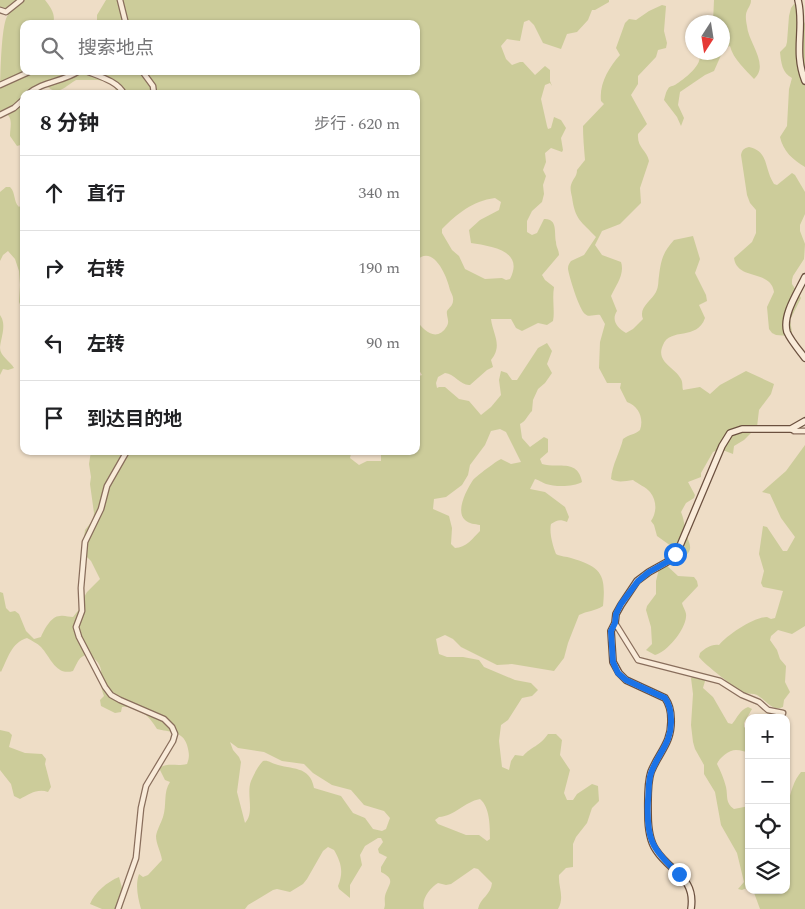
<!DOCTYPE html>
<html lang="zh">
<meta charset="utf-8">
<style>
:root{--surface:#fff;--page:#f2f2f2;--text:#202124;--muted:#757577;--line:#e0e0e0}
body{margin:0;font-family:Spectral,"Noto Sans SC",serif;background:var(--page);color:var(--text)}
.controls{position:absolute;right:15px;bottom:15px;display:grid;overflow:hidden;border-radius:10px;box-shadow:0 1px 4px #0004}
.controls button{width:45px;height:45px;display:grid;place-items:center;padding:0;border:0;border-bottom:1px solid var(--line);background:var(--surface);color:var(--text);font:25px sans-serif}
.compass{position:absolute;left:685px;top:15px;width:45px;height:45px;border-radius:50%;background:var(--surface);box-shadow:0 1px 4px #0004;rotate:192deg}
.stop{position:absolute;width:15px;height:15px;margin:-11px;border:4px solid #1a73e8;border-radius:50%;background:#fff}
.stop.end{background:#1a73e8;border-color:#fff;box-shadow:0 1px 5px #0008}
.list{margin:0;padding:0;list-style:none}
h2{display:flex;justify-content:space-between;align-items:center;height:65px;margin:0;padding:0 20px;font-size:21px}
h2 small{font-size:16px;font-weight:400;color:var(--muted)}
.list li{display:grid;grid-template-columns:32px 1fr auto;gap:15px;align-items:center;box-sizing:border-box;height:75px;padding:0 20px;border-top:1px solid var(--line)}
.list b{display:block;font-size:19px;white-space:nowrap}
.list em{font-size:16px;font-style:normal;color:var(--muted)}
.icon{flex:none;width:28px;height:28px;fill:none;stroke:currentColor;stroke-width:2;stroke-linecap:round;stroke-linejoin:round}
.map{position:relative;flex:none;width:805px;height:909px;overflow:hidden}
.search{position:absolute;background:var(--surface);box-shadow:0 1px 4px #0004;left:20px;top:20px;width:400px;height:55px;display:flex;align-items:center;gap:12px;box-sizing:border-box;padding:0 18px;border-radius:10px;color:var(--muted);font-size:19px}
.panel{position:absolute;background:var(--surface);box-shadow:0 1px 4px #0004;left:20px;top:90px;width:400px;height:365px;border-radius:10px}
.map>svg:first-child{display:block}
.green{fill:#cccc9a;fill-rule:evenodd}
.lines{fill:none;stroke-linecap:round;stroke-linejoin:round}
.street-casing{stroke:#896e5c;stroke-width:7}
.secondary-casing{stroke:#6b503f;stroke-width:8}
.street{stroke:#f9ebd9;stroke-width:4.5}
.secondary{stroke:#f9ebd9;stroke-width:5.5}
.route{stroke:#1a73e8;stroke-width:6}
</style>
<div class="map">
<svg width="805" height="909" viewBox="0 0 805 909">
<rect width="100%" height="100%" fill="#eeddc6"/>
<g class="green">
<path d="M0,0H45C51,8 56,14 53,24H24V71H51L56,74L64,71H416V24H97V15L106,0H609V2L595,10H592L588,20L577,32L567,34L561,49L543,43L534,25L529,20L524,22L520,41L507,39L501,46L506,59L512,65L520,62H523L535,75L545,66L550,70V81L552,86L550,83L545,85L541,99L547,126L548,129L551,128L554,117L561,120L566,128L561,138L563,150L562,152L551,148L545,153L546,162L543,170L546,176L543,185L544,194L542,202L532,211L527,221V232L532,235L537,233L544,219C558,218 554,233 556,242C556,247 559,250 559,255L542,275L545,280L554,287C552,299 555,312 553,321L547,325L538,323L522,331L516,328L511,319H491C493,335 503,345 491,360L493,367L487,370L470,385C461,386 455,374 445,373L438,377L436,383L437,388L439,387H445L459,399L469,401L481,415L491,407L501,395L499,380L501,371L507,373L512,380H517L538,348L547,343L552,351L547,364L552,373L545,383L538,389L533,400L532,411C527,416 526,421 520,424L522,438L530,447L544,437L548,439V452L540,459L542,464C556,469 578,458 582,482C574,487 555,487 546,484C541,482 539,480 535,479L530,489L545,492L565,507L569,517L567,522C560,519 557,520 551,524C549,533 553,546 556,554C561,557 566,556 571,558C602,567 606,575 603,606C595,611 587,611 579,615L568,643L564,658L554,671L512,664L497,665L461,647L453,639L445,635L436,639L439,654L447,657H463L479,660L484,667L515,680L531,683L538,690L532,696L522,698L508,720L501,725L499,741L502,767L509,770L511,761L515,755L523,756C532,746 539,747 548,734H556L562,740L560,755L570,770L564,793L567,800H573L577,794L592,784L598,786L599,801L592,808L587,823L576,837L573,844V867L566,868L559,875C558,887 565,897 558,909H478C480,898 491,895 492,883L478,869L474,868L451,884L446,885L438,883C430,888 421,899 424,909H384C386,904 384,901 385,896C388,884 397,880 381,872V867L387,857L379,853L378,849L383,842L381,838H378L365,846L360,855L362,865L350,885V898L339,889L338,886C344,872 341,862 334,850L328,847L323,851L307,879L303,884L290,892L277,889L273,890L248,905L245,909H141C138,898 135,885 139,874L143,877L148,875L162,860C161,852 156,844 156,836C157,830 161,823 163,817C167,805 163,792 170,782L165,780L159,768C170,762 176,767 187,764C190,757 189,752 187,745C183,731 169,732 157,729C149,716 139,705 122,707L121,712L115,713L101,706L100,700L104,696C96,676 110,668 88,654C78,657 78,662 73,671C56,676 51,658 41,647C37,643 32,641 27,638C11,643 8,658 1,672L0,671V592L3,593L6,608L10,612L15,611L19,614L26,631L34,639L41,637C44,630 51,616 60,616C64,615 69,617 73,617L81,607L83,599L87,592L100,579L91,561L82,552L85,530L93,520L94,513L90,484L91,477L89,464L91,451H355L358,452L351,454L350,458L359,465L367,461H381V451H416V377L422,375L416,365V319C423,331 437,343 447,326C450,321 446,316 447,311C449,308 453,305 453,301C454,297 451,293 450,290C447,276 433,243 416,261V94H115L116,83L98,80H76C61,89 58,98 42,82L29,94H24L20,105L24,119V144L17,146L10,136C10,126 15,113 0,113C0,95 0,24 8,15L0,7ZM495,198L501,202L499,210L480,220L469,230L471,243C490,246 525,250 510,279L506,280L502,278L485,279L465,269L459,256L452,250L442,233V229C457,214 472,201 495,198ZM500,429L506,432L521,462L511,464L501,459C495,462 478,475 473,480C467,489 455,511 465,520C469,524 475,524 480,525V531C473,538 466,548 455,548L451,544L452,528L449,516L433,509L434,499L446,497L462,485L468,475L470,465L485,445L491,431ZM230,742L238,748L264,752L282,761L304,764L313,773L332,785L351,790L364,805L384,811L390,818L386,829L382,831L373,829L365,818L353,813L341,796L314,788C310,765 291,770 275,764C270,763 269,760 263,761C258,766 254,774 251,781C246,794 255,813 245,823L237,792L241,762L239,757L233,750ZM480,799C490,807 490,827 490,839L487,841L479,835H466L438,824L435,820L439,817C455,816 464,802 480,799Z"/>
<path d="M714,0H751C751,5 749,6 747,11C745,15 746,21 747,26C748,42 770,65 754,79C746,70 733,59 730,46L724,48L723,51L722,22H713Z"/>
<path d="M794,4L797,5L805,24V167C793,160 783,151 780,137L787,126L789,89L792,78C782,73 781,62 780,52L786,46L787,42L789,16L791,8Z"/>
<path d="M662,5L666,6L664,31L667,43L666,48L658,50L656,57L638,76V84L631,95L647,124L638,134C637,148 647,150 649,161L640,188L641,203L620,224L602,231L595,245L602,255L621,262C625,274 616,285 611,296L617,311C611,320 617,328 626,333L633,329L643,319C638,308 652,300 656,292C659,286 658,281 659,276C661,260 663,252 674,240L693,236L700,259L695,273L706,295L707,301L699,305L705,318C697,341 670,327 663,345C655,362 675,367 681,379C683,383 682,386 683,390L700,387L710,394L720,385L746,371L774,384L771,394L759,410L757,427L744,440L734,446L733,454L720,449L713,452L701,473V477L688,482L695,495L694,498L686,503L681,512C684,519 684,524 686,532C689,546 696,549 680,560C673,558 671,552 671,546L657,536L654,525L651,521C657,512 657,501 650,492C646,487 638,484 633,480C625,481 618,483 611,479C612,465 620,452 623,439C629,434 635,435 640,430C644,419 639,406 627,402L620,388L621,383H607L599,368L600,342L605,324L600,315C595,314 589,318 585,314C579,309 569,276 568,269C568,265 569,264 571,261L584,255L596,237C581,221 575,220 572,197C571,193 570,188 571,185C573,178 577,177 577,170L585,160C584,148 583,137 583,126L604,104L601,101C599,84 609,67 620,55L616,48L625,23L629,19L636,20L649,11Z"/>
<path d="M699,53H722L714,71L705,75L680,92L678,105L684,118L681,126L677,117L664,100C665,97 666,91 668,89C669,86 673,86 675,85C684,79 704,65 699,53Z"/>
<path d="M749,147C769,151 764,169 774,184L777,185L792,173L795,175L805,192V214L800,225V231L805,244L804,259L793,276L792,280V284L801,298L790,320L792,332L789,336L776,335L772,333L769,329L767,307L774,292C771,269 737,281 734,258L752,242L756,233V210L750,203L747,195L741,155C742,150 744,148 749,147Z"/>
<path d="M6,187H10C16,193 13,201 19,207L24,202V314L19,302L20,285L19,271L15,259L8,251L3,255L0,261V192Z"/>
<path d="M0,315C7,325 1,337 0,348C0,356 11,362 14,368L8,370L3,369L0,375Z"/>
<path d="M805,445V626L792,634L778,630L771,636L770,640L777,650L780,659L786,666L785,682L790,692L784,700L783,707C772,712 766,700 757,695C753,693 749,694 745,693C737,690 704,664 699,657L700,653C706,648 711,644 719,645C727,635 754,617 767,617L771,619L775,618L783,591L763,587L761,583L764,571L759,554L763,526L767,527L783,551H787L795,537L781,518L770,494L762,492L786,471Z"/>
<path d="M664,563L678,576L694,577L697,581L698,586L682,603C683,608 687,612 686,617C685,630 667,652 655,655L646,650L652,644L651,627L646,610L647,606L656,594V581L659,569Z"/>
<path d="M698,673C709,674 705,680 703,688L713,697L728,723L732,724C738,717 739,711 748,707L752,709L744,723V727L749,731V752C744,752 741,750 736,750C729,750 719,758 717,764C721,772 724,779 726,787C728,796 725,803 734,809L749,806V887L742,890L738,889L744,882L737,853L721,825L715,792L704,774V765L695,749L693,742L691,725L693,694L691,678Z"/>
<path d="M0,730L9,732L12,735L9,747L25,753L42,754L46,759L45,764L51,787L48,792C38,788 29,794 20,799L14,796L11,784L0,770Z"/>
<path d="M801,772H805V909H760L753,890H786C786,858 780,797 801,772Z"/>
<path d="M119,877L122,888L124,893L122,909H102L90,904C95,892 107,882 119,877Z"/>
</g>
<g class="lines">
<defs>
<g id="street">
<polyline points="120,0 126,24"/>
<polyline points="0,10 6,12 21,0"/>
<path d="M86,71C98,76 118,81 124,94"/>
<polyline points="142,71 153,86 154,94"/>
<polyline points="0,85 31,71"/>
<path d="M28,94C43,81 63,82 79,71"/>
<polyline points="0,115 14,108 24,99"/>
<polyline points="791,429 794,431 805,431"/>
<polyline points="615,623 638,660 720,681 742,695 759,702 768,710 783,713"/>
<polyline points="118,909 136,858 141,808 146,786 173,741 175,734 172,727 164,719 120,700 111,695 105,687 79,637 76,627 82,611 81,588 85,542 101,509 107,486 127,451"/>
</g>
<g id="secondary">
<path d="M798,0C805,27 793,51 805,81"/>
<path d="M805,277C798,292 782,315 787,332C791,341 799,350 805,358"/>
<path d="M691,909C696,877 671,873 656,850C649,840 648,826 648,814C648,801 647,784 651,772C659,752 672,743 671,719C671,711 670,705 665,698L626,680L619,673L613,662L611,631L615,623L616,614L621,605L637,581L649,572L667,562L679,548L722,446L730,433L742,429H791L805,421"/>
</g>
</defs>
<use href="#street" class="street-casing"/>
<use href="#secondary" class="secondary-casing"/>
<use href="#street" class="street"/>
<use href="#secondary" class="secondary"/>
</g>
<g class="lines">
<path class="route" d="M675,554L667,562L649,572L638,581L621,604L616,614L615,623L611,631L613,662L618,673L626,680L665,698C670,705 671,711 671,720C672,743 658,753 651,773C648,782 649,791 648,800C646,838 651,849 679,874"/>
</g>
</svg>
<div class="controls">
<button>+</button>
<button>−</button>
<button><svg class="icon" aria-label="locate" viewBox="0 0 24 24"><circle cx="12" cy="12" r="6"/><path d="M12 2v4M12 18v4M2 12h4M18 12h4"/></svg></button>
<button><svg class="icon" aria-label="layers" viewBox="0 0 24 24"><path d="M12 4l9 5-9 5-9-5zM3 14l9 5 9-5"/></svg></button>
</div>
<svg class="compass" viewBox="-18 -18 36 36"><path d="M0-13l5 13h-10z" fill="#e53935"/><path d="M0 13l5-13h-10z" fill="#757577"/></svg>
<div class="stop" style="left:675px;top:554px"></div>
<div class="stop end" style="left:679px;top:874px"></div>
<div class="search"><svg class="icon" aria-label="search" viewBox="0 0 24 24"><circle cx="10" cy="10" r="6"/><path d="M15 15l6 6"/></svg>搜索地点</div>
<section class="panel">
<h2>8 分钟<small>步行 · 620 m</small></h2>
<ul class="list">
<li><svg class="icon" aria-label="ahead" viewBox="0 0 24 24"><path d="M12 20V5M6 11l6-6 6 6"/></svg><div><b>直行</b></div><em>340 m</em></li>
<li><svg class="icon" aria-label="right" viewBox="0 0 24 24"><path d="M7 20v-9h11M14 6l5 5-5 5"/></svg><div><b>右转</b></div><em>190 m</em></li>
<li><svg class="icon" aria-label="left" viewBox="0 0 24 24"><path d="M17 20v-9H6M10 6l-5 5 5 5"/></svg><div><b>左转</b></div><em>90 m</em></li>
<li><svg class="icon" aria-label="arrive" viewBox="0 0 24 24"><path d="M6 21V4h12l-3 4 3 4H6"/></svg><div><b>到达目的地</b></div></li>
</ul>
</section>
</div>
